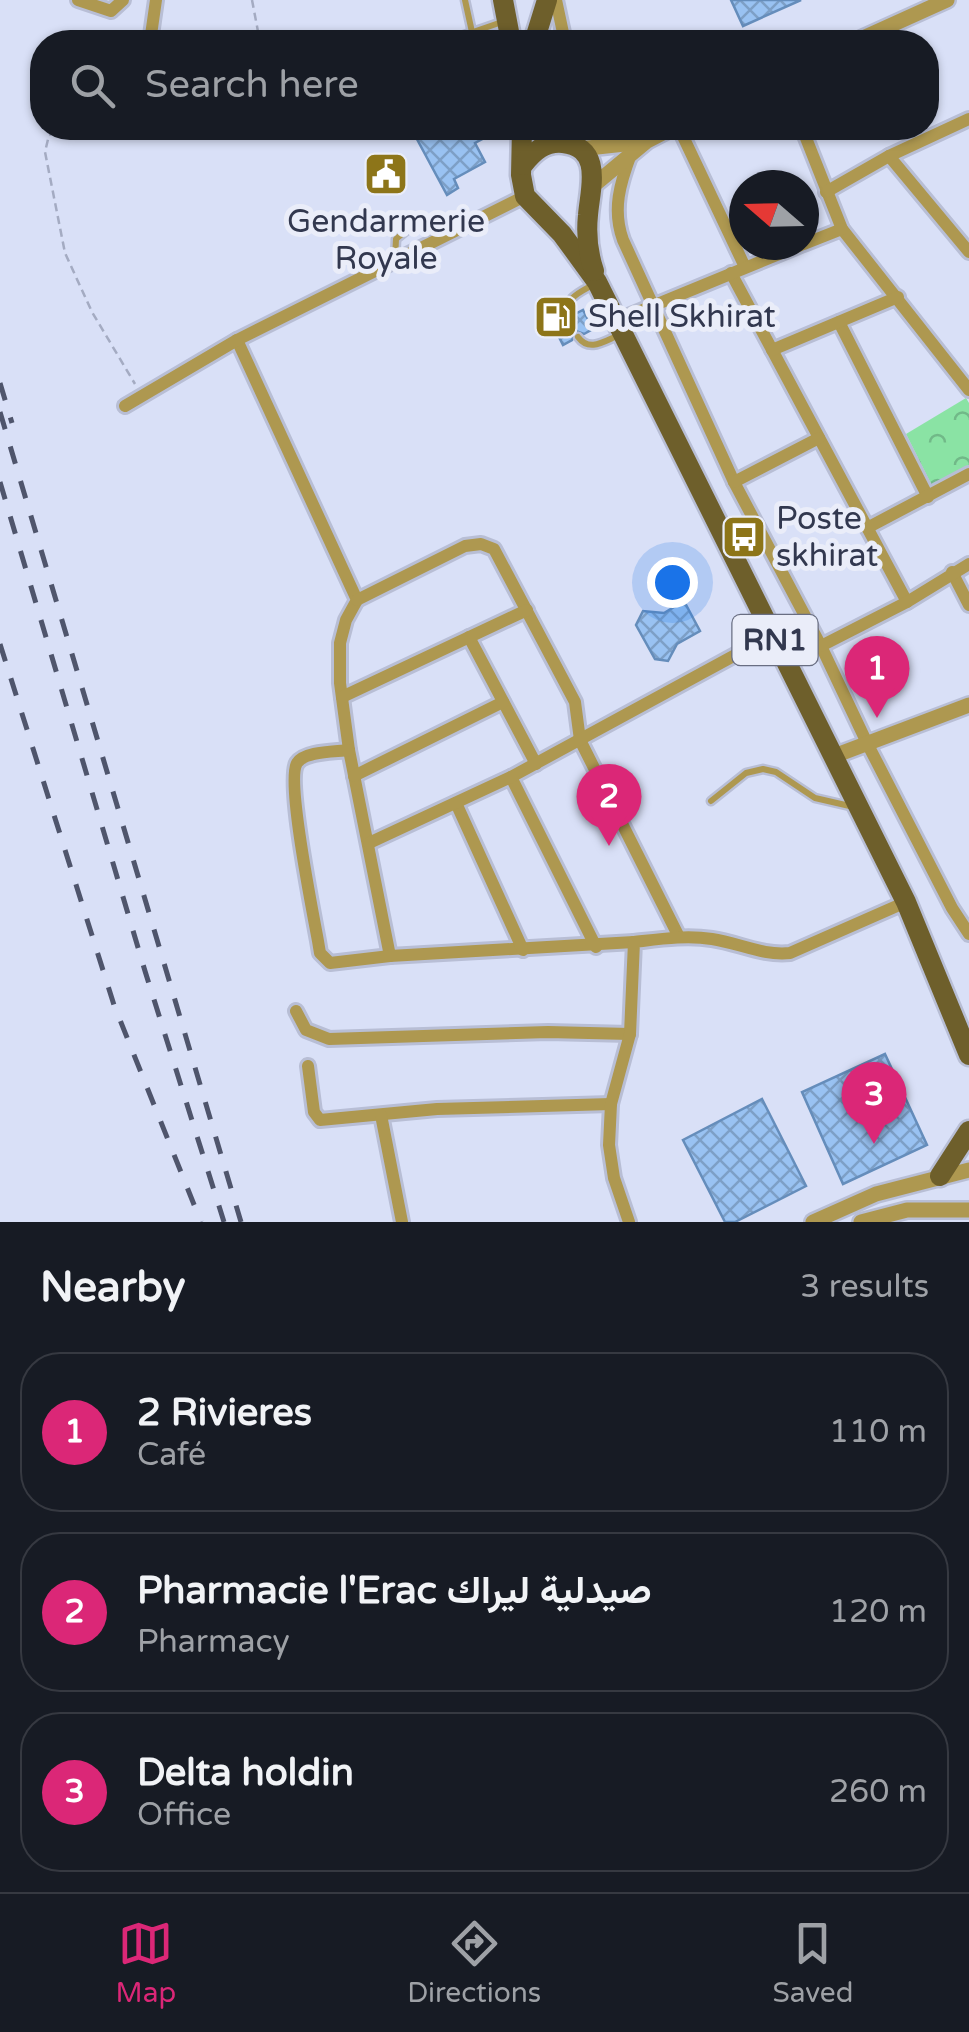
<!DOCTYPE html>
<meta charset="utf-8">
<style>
:root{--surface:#171b24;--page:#242831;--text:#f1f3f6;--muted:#9ea1a6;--line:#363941;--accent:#db2777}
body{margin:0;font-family:"Varela Round",Vazirmatn,sans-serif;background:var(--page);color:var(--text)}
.compass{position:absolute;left:729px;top:170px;width:90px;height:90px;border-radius:50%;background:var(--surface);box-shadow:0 2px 8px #0004;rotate:290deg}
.you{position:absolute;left:672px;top:582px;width:35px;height:35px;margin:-25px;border:8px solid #fff;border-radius:50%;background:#1a73e8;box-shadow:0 0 0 15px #1a73e833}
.badge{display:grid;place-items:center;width:65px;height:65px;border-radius:50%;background:var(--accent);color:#fff;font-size:32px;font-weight:700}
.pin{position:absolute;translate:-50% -82px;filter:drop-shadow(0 2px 5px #0008)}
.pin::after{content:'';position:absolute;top:52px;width:35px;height:30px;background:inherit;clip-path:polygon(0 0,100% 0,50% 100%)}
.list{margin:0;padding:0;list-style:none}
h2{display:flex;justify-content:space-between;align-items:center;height:130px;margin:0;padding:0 40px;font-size:42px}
h2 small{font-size:32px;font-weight:400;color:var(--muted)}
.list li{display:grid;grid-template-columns:65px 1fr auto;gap:30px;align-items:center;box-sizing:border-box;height:160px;margin:0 20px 20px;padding:0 20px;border:2px solid var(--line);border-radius:40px}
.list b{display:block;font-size:38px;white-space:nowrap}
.list p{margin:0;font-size:32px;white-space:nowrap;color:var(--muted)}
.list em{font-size:32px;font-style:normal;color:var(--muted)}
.icon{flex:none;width:55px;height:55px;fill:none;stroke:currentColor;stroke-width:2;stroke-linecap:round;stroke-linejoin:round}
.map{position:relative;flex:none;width:969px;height:1222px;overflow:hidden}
.search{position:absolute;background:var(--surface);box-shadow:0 2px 8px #0004;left:30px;right:30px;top:30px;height:110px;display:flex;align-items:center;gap:25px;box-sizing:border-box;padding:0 35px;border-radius:40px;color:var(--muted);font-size:38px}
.sheet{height:670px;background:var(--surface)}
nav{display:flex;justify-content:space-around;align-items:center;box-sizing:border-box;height:140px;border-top:2px solid var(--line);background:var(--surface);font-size:28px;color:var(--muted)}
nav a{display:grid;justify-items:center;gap:5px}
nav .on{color:var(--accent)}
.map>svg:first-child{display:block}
.park{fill:url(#park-crowns)}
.building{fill:url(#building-cross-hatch);stroke:#658dbb;stroke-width:2.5}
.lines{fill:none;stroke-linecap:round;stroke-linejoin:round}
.service-casing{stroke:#b8bed5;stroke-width:11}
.minor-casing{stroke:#b8bed5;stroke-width:18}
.tertiary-casing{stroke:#b8bed5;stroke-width:20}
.primary-casing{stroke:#b8bed5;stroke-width:25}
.path{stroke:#a4abc2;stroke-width:2.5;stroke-dasharray:8 5;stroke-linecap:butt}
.service{stroke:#ae9850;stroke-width:6}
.minor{stroke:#ae9850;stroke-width:12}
.tertiary{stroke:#ae9850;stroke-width:15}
.primary{stroke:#6e5f2b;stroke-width:20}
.rail{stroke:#4f556c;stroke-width:5;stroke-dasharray:18 18;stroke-linecap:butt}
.labels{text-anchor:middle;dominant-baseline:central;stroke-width:10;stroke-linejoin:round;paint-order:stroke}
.shield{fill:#eaedf9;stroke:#696e82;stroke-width:2.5}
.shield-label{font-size:30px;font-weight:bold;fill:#32384f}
.poi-label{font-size:32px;fill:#32384f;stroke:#eaedf9;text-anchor:start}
</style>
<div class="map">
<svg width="969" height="1222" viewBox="0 0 969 1222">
<defs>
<pattern id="park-crowns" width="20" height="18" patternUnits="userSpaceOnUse" patternTransform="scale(2.5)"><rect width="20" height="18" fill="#8ae3a4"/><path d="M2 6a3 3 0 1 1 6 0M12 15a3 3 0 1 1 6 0" fill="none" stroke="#71b988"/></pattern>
<pattern id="building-cross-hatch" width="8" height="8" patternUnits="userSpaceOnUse" patternTransform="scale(2.5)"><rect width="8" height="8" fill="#99c2f2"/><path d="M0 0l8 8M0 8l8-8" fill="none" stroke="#7d9fc6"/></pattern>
</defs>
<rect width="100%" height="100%" fill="#d9e0f7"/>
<polygon class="park" points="966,398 969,403 969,465 932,486 906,434"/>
<g class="building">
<polygon points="731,0 801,0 743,26"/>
<polygon points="411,128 428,128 433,136 450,128 484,128 488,136 475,143 485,162 454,179 458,188 447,195"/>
<polygon points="583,310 593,329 584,334 576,331 572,340 563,345 553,325 563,320 573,323 575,314"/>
<polygon points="684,601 700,631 677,644 668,661 655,659 636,625 643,611 664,613"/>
<polygon points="885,1054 927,1145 843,1184 802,1092"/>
<polygon points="762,1099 806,1186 735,1222 725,1222 683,1140"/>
</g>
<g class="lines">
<defs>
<g id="service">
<polyline points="465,0 472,32"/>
<polyline points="444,42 502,22"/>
<polyline points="395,259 396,239 412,226 432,230 439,238"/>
<path d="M569,317C563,297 581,292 596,283"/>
<path d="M578,337C589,352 603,342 617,336"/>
<polyline points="711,801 746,773 763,769 776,772 815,798 854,807"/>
</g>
<g id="minor">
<polyline points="78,0 111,11 123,0"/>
<polyline points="556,0 565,42"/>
<polyline points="150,42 156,0"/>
<polyline points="604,128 630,144"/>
<polyline points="679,128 745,267"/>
<polyline points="802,128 842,229 969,390"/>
<path d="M631,154C620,183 612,210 623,240L734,482L821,646L867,743L952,908L969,934"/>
<polyline points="889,156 969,252"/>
<polyline points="826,192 889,156 969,119"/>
<polyline points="804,244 842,229"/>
<polyline points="731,273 907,602"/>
<polyline points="616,321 801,245"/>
<polyline points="839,322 928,497"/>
<polyline points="237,340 357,600 346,620 340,643 340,683 349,750 390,956"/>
<polyline points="772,350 898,297"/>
<polyline points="125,406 237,340 525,196"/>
<polyline points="734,482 819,438"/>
<polyline points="867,528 969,474"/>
<polyline points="952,572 969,605"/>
<polyline points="357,600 465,546 481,544 494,549 575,702 580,740 679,937"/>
<polyline points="469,637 536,764"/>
<polyline points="821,646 907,602 969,564"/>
<polyline points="342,697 527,610"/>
<path d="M349,750C335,752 305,751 297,763C286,780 313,913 318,941L320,953L330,963L390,956L634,942"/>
<polyline points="354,776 503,702"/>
<polyline points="511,777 596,947"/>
<polyline points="456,803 523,950"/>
<polyline points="369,843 511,777 772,635"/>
<polyline points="296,1011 306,1030 329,1039 548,1032 630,1034"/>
<polyline points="308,1066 314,1112 320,1120 437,1109 611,1104"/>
<polyline points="381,1115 402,1222"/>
<path d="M629,1222L614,1178L609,1145L611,1104L630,1034L634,942C660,939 686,935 712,939C739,943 763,956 790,953L906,902"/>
</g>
<g id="tertiary">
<polyline points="854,42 947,0"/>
<polyline points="579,149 643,142"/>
<polyline points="594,185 647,141 672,128"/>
<polyline points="834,756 969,705"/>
<polyline points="813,1222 876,1194 969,1170"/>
<polyline points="861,1222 907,1210 969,1210"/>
</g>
<g id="primary">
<polyline points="503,0 511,42"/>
<polyline points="534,42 547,0"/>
<polyline points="522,128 521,175 525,196 562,234 597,282 906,902 969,1055"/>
<path d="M523,165C533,152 545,141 563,143C604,148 590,189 588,215C586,234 588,253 594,271"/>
<polyline points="940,1176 969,1131"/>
</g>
</defs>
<use href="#service" class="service-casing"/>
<use href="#minor" class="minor-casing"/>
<use href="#tertiary" class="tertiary-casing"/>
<use href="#primary" class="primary-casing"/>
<g class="path">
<polyline points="252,0 260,42"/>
<polyline points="69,128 49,135 45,152 65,253 92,312 135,384"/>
</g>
<use href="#service" class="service"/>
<use href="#minor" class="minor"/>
<use href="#tertiary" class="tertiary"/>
<use href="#primary" class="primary"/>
<g class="rail">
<polyline points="0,383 12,423"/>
<polyline points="0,412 241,1222"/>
<polyline points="0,482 145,971 224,1222"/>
<polyline points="0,644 114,1005 201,1222"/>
</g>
</g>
<defs>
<symbol id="civic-square" viewBox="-11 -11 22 22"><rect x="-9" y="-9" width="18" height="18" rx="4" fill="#8d7519" stroke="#eaedf9"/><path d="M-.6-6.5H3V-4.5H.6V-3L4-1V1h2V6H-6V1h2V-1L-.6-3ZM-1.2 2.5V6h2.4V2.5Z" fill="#fff"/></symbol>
<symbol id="fuel-square" viewBox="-11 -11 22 22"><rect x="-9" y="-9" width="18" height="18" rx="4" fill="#8d7519" stroke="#eaedf9"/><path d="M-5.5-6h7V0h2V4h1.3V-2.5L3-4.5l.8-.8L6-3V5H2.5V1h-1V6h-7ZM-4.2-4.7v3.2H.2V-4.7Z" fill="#fff"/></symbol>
<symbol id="bus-square" viewBox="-11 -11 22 22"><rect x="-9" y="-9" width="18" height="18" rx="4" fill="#8d7519" stroke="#eaedf9"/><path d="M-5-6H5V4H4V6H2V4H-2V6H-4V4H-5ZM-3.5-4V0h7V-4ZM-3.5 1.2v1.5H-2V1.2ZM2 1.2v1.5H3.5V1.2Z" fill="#fff"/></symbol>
</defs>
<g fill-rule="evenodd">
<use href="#civic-square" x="361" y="149" width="50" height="50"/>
<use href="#fuel-square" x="531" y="292" width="50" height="50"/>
<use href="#bus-square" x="719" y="512" width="50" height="50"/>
</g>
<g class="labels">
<rect class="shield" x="732.5" y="615" width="85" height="50" rx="8"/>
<g class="shield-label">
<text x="775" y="640">RN1</text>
</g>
<g class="poi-label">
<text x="386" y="222" text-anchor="middle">Gendarmerie<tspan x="386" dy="37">Royale</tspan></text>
<text x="588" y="317">Shell Skhirat</text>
<text x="776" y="519">Poste<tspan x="776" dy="37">skhirat</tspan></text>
</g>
</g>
</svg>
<svg class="compass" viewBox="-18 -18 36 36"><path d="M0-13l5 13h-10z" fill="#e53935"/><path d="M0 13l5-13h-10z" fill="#9ea1a6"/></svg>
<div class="you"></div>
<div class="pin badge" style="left:877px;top:718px">1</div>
<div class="pin badge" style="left:609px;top:846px">2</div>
<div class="pin badge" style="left:874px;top:1144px">3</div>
<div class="search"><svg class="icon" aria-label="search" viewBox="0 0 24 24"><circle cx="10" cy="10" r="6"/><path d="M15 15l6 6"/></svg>Search here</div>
</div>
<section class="sheet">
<h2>Nearby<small>3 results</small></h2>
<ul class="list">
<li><span class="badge">1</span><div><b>2 Rivieres</b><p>Café</p></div><em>110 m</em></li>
<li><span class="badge">2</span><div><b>Pharmacie l'Erac صيدلية ليراك</b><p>Pharmacy</p></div><em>120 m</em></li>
<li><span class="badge">3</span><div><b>Delta holdin</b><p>Office</p></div><em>260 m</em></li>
</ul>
</section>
<nav>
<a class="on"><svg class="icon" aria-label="map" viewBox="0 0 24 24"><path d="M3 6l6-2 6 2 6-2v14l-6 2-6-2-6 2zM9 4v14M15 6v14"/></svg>Map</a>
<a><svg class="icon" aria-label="directions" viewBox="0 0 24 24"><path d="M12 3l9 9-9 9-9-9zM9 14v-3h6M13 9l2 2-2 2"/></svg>Directions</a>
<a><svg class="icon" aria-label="saved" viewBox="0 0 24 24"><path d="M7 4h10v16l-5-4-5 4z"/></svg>Saved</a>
</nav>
